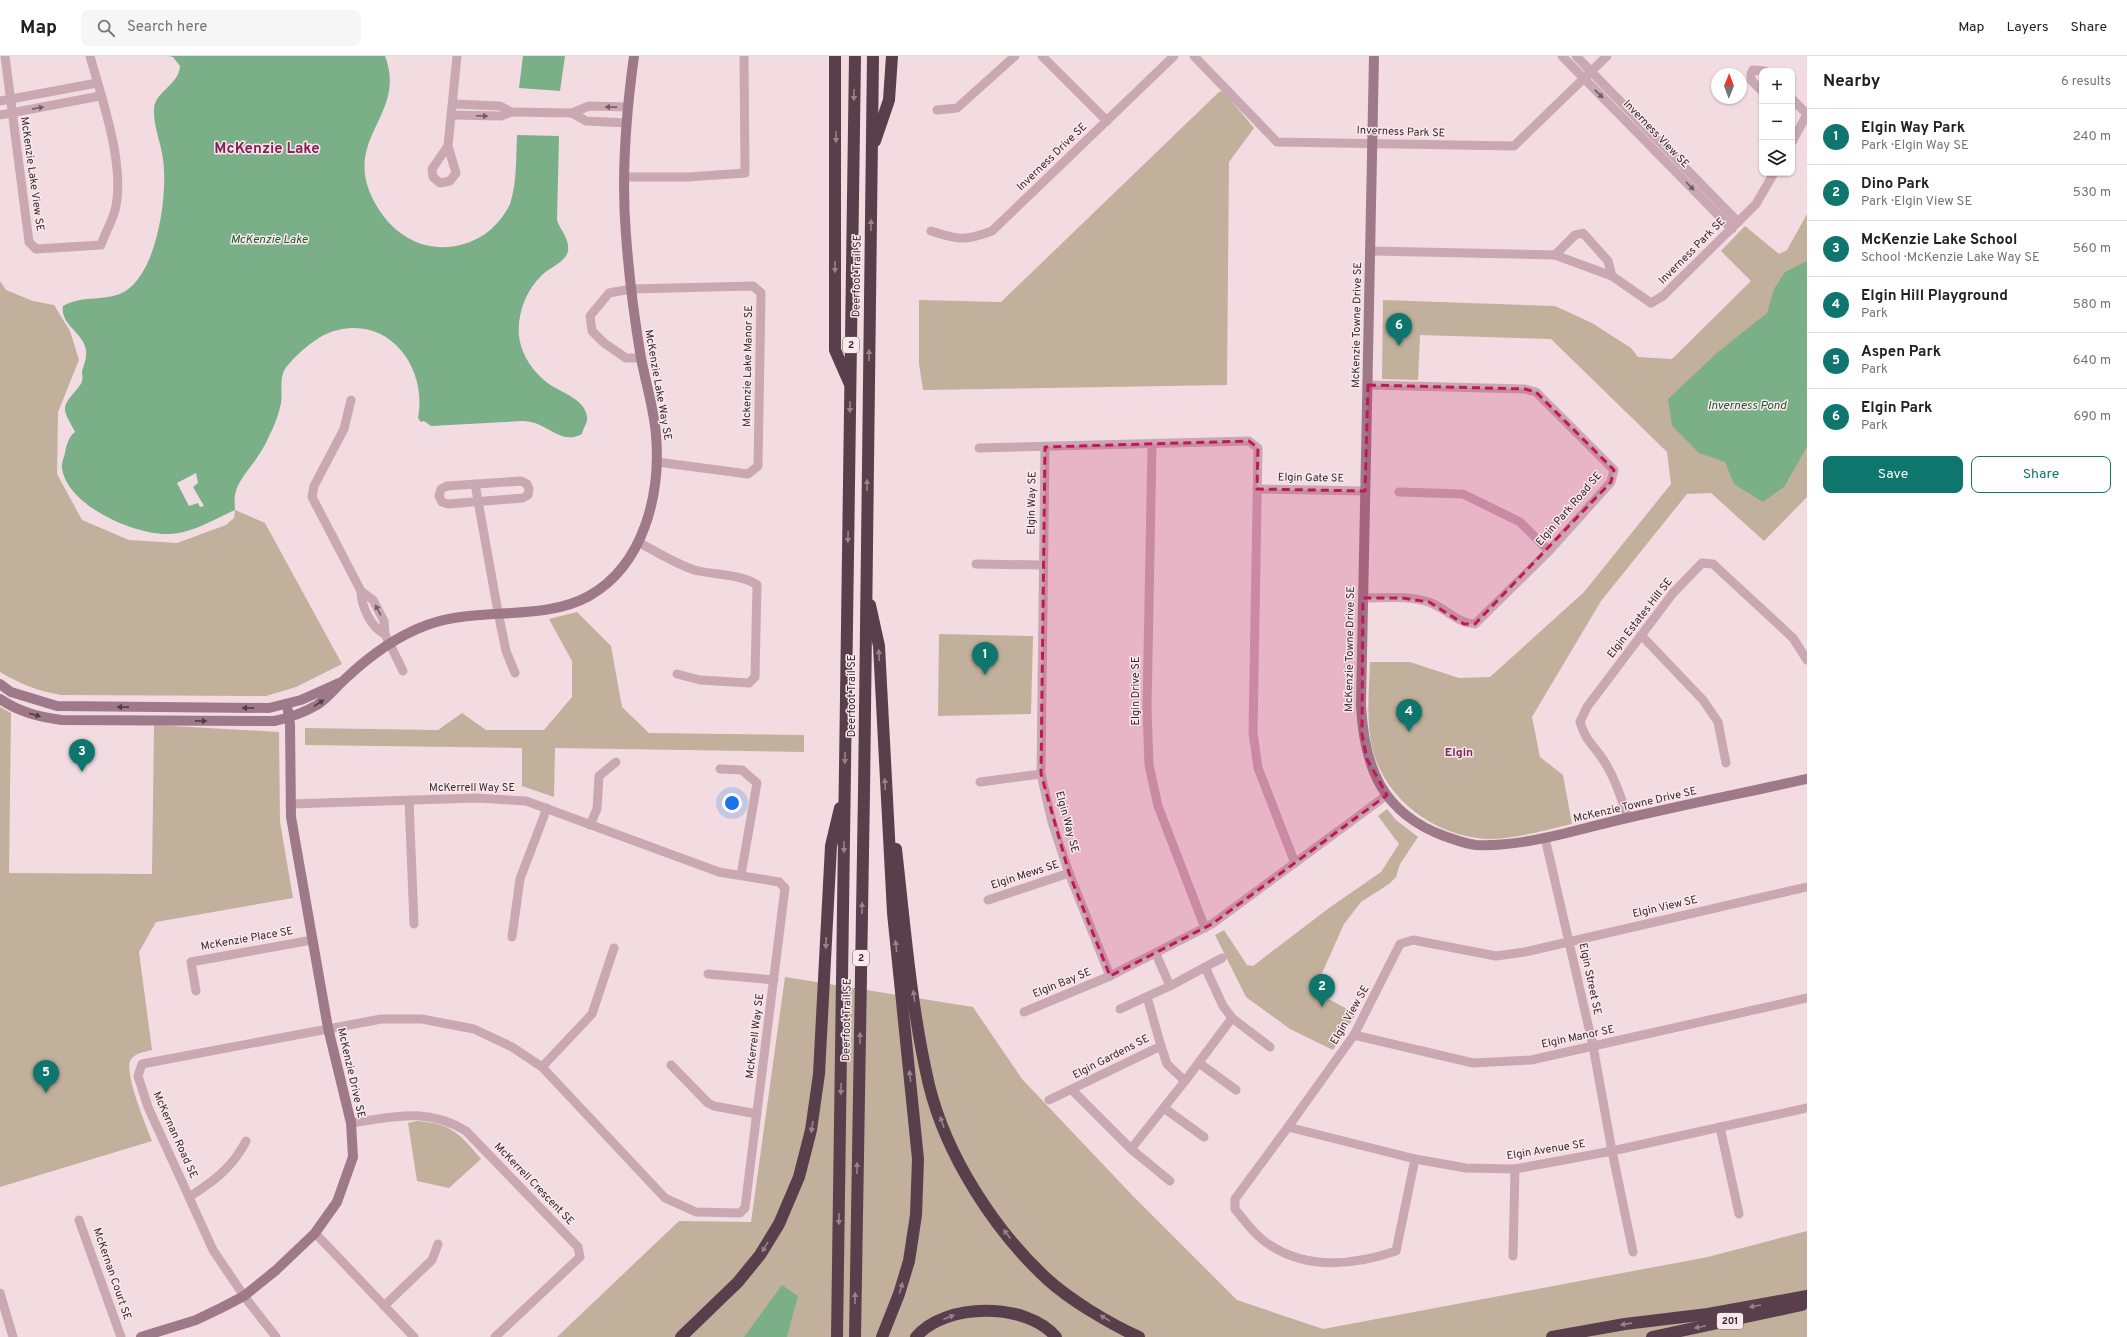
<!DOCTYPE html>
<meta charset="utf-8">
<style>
:root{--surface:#fff;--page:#f6f6f6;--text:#202124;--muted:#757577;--line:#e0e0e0;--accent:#0f766e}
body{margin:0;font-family:Overpass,sans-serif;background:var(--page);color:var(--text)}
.controls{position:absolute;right:12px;top:12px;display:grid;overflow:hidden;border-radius:8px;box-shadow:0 1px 3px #0004}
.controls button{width:36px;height:36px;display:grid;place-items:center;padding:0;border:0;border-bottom:1px solid var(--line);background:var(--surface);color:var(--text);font:20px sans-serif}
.compass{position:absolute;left:1711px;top:12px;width:36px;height:36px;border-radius:50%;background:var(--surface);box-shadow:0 1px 3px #0004;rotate:1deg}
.you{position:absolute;left:732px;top:747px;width:14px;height:14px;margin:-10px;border:3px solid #fff;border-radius:50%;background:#1a73e8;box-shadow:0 0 0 6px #1a73e833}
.badge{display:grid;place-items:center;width:26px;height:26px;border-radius:50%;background:var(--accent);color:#fff;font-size:13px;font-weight:700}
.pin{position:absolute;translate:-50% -33px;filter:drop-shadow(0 1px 2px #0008)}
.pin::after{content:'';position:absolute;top:21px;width:14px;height:12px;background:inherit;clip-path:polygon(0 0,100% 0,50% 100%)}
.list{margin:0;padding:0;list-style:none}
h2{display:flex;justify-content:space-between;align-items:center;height:52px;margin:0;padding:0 16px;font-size:17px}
h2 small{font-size:13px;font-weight:400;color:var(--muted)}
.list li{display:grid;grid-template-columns:26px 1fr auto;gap:12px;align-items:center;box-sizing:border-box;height:56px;padding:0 16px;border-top:1px solid var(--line)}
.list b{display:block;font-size:15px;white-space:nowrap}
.list p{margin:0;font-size:13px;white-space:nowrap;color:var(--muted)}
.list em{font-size:13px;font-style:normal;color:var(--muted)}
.actions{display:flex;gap:8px;padding:12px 16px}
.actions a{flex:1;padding:9px 0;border:1px solid var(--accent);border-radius:8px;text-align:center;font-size:14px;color:var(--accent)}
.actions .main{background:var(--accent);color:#fff}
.icon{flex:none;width:22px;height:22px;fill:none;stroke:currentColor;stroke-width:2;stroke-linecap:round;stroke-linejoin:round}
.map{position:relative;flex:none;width:1807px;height:1281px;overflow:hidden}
header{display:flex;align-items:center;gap:24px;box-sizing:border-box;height:56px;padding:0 20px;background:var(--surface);border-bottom:1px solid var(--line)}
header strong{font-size:19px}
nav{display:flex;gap:22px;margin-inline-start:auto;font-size:14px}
.search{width:280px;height:36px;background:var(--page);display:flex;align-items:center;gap:10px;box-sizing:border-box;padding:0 14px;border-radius:8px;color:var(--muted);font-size:15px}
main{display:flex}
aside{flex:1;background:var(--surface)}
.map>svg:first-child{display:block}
.green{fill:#c1b09c}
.water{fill:#7baf88}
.pier{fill:#f2dce1}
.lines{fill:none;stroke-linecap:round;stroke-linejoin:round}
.street{stroke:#caa8b3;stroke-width:9}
.secondary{stroke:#9e7989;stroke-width:10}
.highway{stroke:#583f4b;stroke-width:12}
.oneway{fill:#725b64}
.oneway2{fill:#98838b}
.oneway3{fill:#513c46}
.marked{fill:#c2185b;fill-opacity:0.2;stroke:#c2185b;stroke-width:3;stroke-dasharray:8 5;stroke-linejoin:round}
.labels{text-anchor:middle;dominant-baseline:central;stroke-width:3;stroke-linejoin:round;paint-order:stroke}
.shield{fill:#f9e8ec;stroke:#716268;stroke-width:1}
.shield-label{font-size:10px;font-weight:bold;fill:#37282f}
.street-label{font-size:11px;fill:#37282f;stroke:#f9e8ec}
.water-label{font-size:12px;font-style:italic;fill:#1d582e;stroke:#f9e8ec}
.neighbourhood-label{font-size:12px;font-weight:bold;fill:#852158;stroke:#f9e8ec}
.district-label{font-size:15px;font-weight:bold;fill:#852158;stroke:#f9e8ec}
</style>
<header>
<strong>Map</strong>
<div class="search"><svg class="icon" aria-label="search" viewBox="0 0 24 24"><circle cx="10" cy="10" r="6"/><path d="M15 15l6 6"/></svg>Search here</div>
<nav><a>Map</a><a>Layers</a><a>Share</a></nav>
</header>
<main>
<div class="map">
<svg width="1807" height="1281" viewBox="0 0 1807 1281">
<rect width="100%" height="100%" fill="#f2dce1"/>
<g class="green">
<polygon points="1223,35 1254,72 1229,106 1227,329 923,334 919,308 919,244 1001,246 1219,36"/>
<path d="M1807,158V441L1764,485L1711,437L1687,438L1601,545L1532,661L1540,701L1563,719L1572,768C1546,774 1519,782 1492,783C1438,783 1384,744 1372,691C1366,664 1369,634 1370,606H1410L1459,622L1490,621L1584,536L1671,428L1667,396L1551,283L1420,279L1418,324L1382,323L1383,244L1555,250L1592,267L1631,292L1638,301L1672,303L1751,225L1721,195L1745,170L1779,198L1787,194Z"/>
<path d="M0,225L6,234L33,245L54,249L70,275L79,304L58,356L57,418L82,464L129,484L177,487L226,469L234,462L235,454L265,467L342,608L296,631L266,640L61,639C38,635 20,628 0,616Z"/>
<polygon points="577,556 611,590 622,651 649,677 804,679 804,696 555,692 554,741 522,730 522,692 305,689 305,672 438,674 462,657 486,674 544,674 572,641 572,605 549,563"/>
<polygon points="939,578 1033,580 1031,658 938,660"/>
<path d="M0,651L11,657L9,817L152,818L154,669L279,676L280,766L293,842L156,866L139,896L152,994C144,996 134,997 130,1005C125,1019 146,1070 152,1085L0,1131Z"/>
<polygon points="1387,753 1396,764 1418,781 1400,808 1396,821 1389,828 1361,846 1344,868 1314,935 1356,958 1333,994 1290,973 1246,941 1215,879 1224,874 1247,909 1253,910 1329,852 1381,816 1399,788 1378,760"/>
<polygon points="785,921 973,951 1022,1023 1132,1139 1237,1244 1323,1273 1708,1201 1807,1175 1807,1281 557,1281 679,1165 751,1166"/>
<path d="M417,1065C451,1067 460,1078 481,1103L449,1132L417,1125L408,1067Z"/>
</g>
<g class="water">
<path d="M169,0H385C407,58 345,80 371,139C392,186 440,207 485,178C495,171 505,159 510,148C517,127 516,101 517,79L559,80L557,164C560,174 570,183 568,195C566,206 549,212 542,219C526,234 517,258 519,280C521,299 534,317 549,328C562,337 585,343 587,361C588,367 583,372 582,378C564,388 552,373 535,367C531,366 527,365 523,365L431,370L424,365L421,366L418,362C428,310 387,257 331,276C315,282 299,296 288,309C278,319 283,335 281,347C279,357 275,369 270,378C267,385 264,391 260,397C252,411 238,423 235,439C234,444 235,449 235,454C213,464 189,479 164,478C131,477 67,449 62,412C61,407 64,402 65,397C66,390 69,380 75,376C72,369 65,360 65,353C65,343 80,333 82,325C83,322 82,318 82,315C84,309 87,301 86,294C83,276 60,269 63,250C83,238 108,247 127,234C158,212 168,138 163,103C161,87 153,69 154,53C155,35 179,29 180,10L173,1Z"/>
<polygon points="523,0 565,0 560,35 519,32"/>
<polygon points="1807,205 1807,391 1784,431 1763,446 1734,428 1725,406 1699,397 1672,370 1668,343 1718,296 1767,257 1774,233 1785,216"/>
<polygon points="782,1229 798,1240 787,1281 744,1281"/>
</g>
<polygon class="pier" points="196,417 198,427 193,431 204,450 200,451 198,447 189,450 177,427"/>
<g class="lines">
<g class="street">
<path d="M5,0L29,186L36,193L101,189C105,177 112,166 115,154C126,111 102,43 90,0"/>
<polyline points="1042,0 1107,65"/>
<polyline points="1194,0 1277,86 1514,90 1607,0"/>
<polyline points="1562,0 1732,173"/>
<polyline points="1576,0 1738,166"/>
<polyline points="1762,35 1751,24 1751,18 1753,14 1765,15"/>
<polyline points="1792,43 1807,58"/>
<polyline points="0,45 97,27"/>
<polyline points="453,48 500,50 511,56"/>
<polyline points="937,54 957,52 1015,0"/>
<polyline points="572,57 586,65 627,67"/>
<polyline points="0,59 100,40"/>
<polyline points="452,59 501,60 511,56 572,57 589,50 628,51"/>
<polyline points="1792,86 1807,58"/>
<polyline points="448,90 432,113 433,121 440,127 450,125 456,117 448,90 457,0"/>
<polyline points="625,121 688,121 745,117 744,0"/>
<path d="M931,175C959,184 965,185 992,175L1174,0"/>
<polyline points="1371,195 1555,199 1612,220 1651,247 1663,240 1756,148 1774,117"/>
<polyline points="1555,199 1575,179 1583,177 1608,205 1612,220"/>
<polyline points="641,302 626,302 604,287 592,275 590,260 609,237 631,233 753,230 761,237 758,410 748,418 657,406"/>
<path d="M351,344L344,373L314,430L312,441L361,535C361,550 371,572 385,578"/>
<polyline points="1152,389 1147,653 1149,709 1158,750 1205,872"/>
<polyline points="1045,391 1041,718 1052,766 1069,817 1110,920 1212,868 1387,739"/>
<polyline points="979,392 1249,385 1258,392 1253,677 1258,712 1295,807"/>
<polygon points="521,425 527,428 529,433 528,439 523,442 448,448 442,446 439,440 441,433 447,430"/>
<polyline points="475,428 498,556 506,595 515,617"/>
<polyline points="1257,433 1365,435"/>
<polyline points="1399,436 1463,438 1520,466 1549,495"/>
<path d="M638,486C657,496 674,507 694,514C713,519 742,518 757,529L755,621L749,627L700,624L677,618"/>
<polyline points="976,508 1043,509"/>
<polyline points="361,535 373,544 384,565 385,578 403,615"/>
<path d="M1363,542C1385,542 1410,539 1431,547C1448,554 1457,567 1475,568L1549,495L1611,426L1614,414L1536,336L1525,333L1368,329"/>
<polyline points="1641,579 1703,644 1718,666 1726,707"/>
<polyline points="720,713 742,714 757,727 741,819"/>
<polyline points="980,726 1041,718"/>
<polyline points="409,744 414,868"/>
<path d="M1628,762C1621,742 1615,722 1604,705C1594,689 1586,686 1580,666L1587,651L1673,537L1702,507L1713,508L1793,582L1807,604"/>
<polyline points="590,769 597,753 599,720 616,706"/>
<polyline points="1545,782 1593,990 1612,1095 1633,1196"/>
<polyline points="988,844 1069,817"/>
<polyline points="512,881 520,823 547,752"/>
<polyline points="1156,898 1170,930 1222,902"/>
<polyline points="708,918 774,924"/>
<polyline points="196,935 191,906 312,884"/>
<polyline points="1120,953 1170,930"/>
<polyline points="1024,956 1110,920"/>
<polyline points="1232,962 1270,991"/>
<polyline points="1354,979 1473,1007 1531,1004 1807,942"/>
<polyline points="1161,990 1167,1008 1185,1025 1232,962 1223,950 1205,911"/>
<polyline points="1199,1007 1236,1034"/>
<polyline points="671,1009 708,1047 714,1050 757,1058"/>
<polyline points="542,1011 592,958 614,892"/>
<polyline points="1072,1034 1131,1093 1170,1125"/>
<polyline points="1049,1044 1161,990 1147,941"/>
<polyline points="1164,1052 1204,1081"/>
<path d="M351,1067C393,1061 427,1051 466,1075L578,1191L580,1201L495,1281"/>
<polyline points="1288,1071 1415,1103 1466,1112 1515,1113 1612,1095 1807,1052"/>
<polyline points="1720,1071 1739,1158"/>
<polyline points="1131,1093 1185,1025"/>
<path d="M1415,1103L1396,1195C1352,1210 1303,1214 1264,1185C1252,1176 1244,1164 1235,1153V1143L1288,1071L1354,979L1400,888L1413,884L1496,900L1525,896L1807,831"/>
<path d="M189,1141C213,1126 233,1111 246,1085"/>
<polyline points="79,1164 121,1281"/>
<polyline points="315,1177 414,1281"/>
<polyline points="1513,1200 1515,1113"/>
<polyline points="0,1237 13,1281"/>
<polyline points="384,1250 432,1204 438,1188"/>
<polyline points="276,1281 244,1240 213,1194 148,1051 138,1020 142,1008 381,963 422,963 474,973 512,991 542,1011 665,1142 696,1156 740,1157 745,1152 785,832 779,826 719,816 526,745 477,742 290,748"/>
</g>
<g class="secondary">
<path d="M1374,0L1361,649C1364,711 1382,757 1444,780C1453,783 1465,788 1476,789C1527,791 1578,773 1627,762C1687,748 1747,736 1807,723"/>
<polyline points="0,628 11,636 57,650 269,652 301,644 339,627"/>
<path d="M0,643C19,656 39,661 62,664L274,665C289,662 303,657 317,649C328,642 334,633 344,624C367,602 397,580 427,569C480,550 542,566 589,540C644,509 661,438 656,379C654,353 646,328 641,302C634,261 629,220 626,179C621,120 626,58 634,0"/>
<polyline points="141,1281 196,1264 221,1252 244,1240 275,1215 315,1177 337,1146 353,1101 351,1067 328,972 291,761 290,669 287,649"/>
</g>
<g class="highway">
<polyline points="835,0 835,294 849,326"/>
<polyline points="875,85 889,44 892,0"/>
<polyline points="870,549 879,590 893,857 918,1103 916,1159 909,1205 899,1238 882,1281"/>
<path d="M896,793C905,872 911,952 929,1029C946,1099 994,1174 1047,1223C1070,1244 1110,1268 1139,1281"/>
<polyline points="681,1281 738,1226 760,1199 779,1168 799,1121 811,1074 819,1018 831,790 840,752"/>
<polyline points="837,1281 855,0"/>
<polyline points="855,1281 864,736 873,0"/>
<path d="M916,1281C945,1246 1027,1246 1056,1281"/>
<polyline points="1552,1281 1625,1268 1708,1258 1807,1240"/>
<polyline points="1652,1281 1802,1249"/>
</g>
</g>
<defs><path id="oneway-solid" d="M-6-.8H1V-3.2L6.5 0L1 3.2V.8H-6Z"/></defs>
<g class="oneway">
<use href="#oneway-solid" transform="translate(1599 38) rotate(44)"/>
<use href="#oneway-solid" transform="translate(611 51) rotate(-179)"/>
<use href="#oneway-solid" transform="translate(38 52) rotate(-11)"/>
<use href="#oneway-solid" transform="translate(482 60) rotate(2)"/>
<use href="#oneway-solid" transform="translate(1690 130) rotate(46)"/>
<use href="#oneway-solid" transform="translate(378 554) rotate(-118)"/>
</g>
<g class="oneway2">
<use href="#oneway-solid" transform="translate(854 39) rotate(91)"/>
<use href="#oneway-solid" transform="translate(836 81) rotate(90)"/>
<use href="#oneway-solid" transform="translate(871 169) rotate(-89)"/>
<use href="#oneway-solid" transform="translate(835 211) rotate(90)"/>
<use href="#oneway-solid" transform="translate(869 299) rotate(-89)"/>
<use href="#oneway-solid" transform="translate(850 351) rotate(91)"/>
<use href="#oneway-solid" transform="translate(867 429) rotate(-89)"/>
<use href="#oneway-solid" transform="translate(848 481) rotate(91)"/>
<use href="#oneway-solid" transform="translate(879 599) rotate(-93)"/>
<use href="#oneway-solid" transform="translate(845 702) rotate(91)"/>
<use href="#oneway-solid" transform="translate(885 728) rotate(-93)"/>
<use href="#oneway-solid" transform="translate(844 791) rotate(90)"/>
<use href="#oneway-solid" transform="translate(862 852) rotate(-89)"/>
<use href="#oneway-solid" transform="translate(826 887) rotate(93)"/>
<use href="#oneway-solid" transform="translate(896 890) rotate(-96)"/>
<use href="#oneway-solid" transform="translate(914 940) rotate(-97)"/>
<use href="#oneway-solid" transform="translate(860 982) rotate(-89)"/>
<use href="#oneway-solid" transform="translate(910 1020) rotate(-96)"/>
<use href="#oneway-solid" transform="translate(841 1033) rotate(91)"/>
<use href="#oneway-solid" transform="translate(942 1066) rotate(-109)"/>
<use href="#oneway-solid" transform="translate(812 1071) rotate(99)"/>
<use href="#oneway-solid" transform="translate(857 1112) rotate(-89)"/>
<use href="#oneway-solid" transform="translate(839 1163) rotate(91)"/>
<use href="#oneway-solid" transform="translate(1007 1178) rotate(-127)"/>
<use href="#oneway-solid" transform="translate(765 1191) rotate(121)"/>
<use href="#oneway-solid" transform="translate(901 1232) rotate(-74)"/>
<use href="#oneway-solid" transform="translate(855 1242) rotate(-89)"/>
<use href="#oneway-solid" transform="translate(1755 1250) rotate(170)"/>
<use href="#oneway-solid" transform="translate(949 1261) rotate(-21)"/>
<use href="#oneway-solid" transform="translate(1105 1262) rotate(-149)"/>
<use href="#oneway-solid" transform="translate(1626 1268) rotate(172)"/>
<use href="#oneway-solid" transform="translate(1700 1271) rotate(168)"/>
</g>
<g class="oneway3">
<use href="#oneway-solid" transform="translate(319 647) rotate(-33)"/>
<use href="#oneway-solid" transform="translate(123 651) rotate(-179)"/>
<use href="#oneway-solid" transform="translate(248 652) rotate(-180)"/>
<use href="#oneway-solid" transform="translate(35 659) rotate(16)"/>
<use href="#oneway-solid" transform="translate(201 665) rotate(1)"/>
</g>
<path class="marked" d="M1368,329L1525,333L1536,336L1614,414L1611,426L1475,568H1464L1429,546L1402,542H1363L1362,678L1367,703L1387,739L1212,868L1110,920L1069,817L1041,718L1045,391L1249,385L1258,392L1257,433L1365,435Z"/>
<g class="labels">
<g class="shield">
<rect x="843" y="281" width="16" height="16" rx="3"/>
<rect x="853" y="894" width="16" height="16" rx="3"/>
<rect x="1717" y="1257" width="26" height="16" rx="3"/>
</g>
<g class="shield-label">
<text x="851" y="289">2</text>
<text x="861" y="902">2</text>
<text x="1730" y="1265">201</text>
</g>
<g class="street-label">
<text transform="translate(1401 76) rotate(2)">Inverness Park SE</text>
<text transform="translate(1656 78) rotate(46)">Inverness View SE</text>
<text transform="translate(1052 101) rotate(-44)">Inverness Drive SE</text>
<text transform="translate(32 118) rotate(82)">McKenzie Lake View SE</text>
<text transform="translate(1692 195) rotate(-45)">Inverness Park SE</text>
<text transform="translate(857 220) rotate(-89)">Deerfoot Trail SE</text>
<text transform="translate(1357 269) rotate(-89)">McKenzie Towne Drive SE</text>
<text transform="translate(748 310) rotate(-89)">Mckenzie Lake Manor SE</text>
<text transform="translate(658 329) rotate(80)">McKenzie Lake Way SE</text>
<text transform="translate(1311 422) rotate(1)">Elgin Gate SE</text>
<text transform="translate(1032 447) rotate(-89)">Elgin Way SE</text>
<text transform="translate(1569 453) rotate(-49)">Elgin Park Road SE</text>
<text transform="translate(1640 562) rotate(-52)">Elgin Estates Hill SE</text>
<text transform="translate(1350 593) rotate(-89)">McKenzie Towne Drive SE</text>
<text transform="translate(1136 635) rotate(-90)">Elgin Drive SE</text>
<text transform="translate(852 640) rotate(-90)">Deerfoot Trail SE</text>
<text x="472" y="732">McKerrell Way SE</text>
<text transform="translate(1635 749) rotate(-13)">McKenzie Towne Drive SE</text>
<text transform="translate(1067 766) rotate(75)">Elgin Way SE</text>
<text transform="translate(1025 819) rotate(-18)">Elgin Mews SE</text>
<text transform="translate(1665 851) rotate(-13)">Elgin View SE</text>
<text transform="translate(247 883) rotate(-10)">McKenzie Place SE</text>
<text transform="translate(1590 923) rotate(78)">Elgin Street SE</text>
<text transform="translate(1062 927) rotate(-22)">Elgin Bay SE</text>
<text transform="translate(1350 959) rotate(-60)">Elgin View SE</text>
<text transform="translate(847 964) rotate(-89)">Deerfoot Trail SE</text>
<text transform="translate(755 980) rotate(-83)">McKerrell Way SE</text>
<text transform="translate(1578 981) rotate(-12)">Elgin Manor SE</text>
<text transform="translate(1111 1001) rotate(-27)">Elgin Gardens SE</text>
<text transform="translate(351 1017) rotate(77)">McKenzie Drive SE</text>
<text transform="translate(175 1079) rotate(66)">McKernan Road SE</text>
<text transform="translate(1546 1094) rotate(-9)">Elgin Avenue SE</text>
<text transform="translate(534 1128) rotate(46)">McKerrell Crescent SE</text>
<text transform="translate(112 1218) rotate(71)">McKernan Court SE</text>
</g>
<g class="water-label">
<text x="269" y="184">McKenzie Lake</text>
<text x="1747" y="350">Inverness Pond</text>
</g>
<g class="neighbourhood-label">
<text x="1459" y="697">Elgin</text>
</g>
<g class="district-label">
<text x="267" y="93">McKenzie Lake</text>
</g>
</g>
</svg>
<div class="controls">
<button>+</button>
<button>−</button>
<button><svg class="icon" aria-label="layers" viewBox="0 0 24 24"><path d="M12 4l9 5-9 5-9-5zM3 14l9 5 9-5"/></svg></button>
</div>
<svg class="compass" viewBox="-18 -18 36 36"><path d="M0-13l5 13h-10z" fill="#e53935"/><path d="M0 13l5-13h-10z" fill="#757577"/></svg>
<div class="you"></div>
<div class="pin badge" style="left:985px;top:619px">1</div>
<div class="pin badge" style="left:1322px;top:951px">2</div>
<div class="pin badge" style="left:82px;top:716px">3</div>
<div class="pin badge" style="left:1409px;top:676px">4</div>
<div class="pin badge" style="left:46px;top:1037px">5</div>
<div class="pin badge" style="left:1399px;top:290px">6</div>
</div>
<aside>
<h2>Nearby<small>6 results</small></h2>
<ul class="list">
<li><span class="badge">1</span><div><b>Elgin Way Park</b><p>Park · Elgin Way SE</p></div><em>240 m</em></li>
<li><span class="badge">2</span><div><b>Dino Park</b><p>Park · Elgin View SE</p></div><em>530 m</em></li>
<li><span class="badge">3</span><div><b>McKenzie Lake School</b><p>School · McKenzie Lake Way SE</p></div><em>560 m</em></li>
<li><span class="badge">4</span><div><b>Elgin Hill Playground</b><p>Park</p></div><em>580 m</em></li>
<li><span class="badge">5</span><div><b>Aspen Park</b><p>Park</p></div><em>640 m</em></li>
<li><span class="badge">6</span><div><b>Elgin Park</b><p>Park</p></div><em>690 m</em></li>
</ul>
<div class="actions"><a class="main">Save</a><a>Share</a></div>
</aside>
</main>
